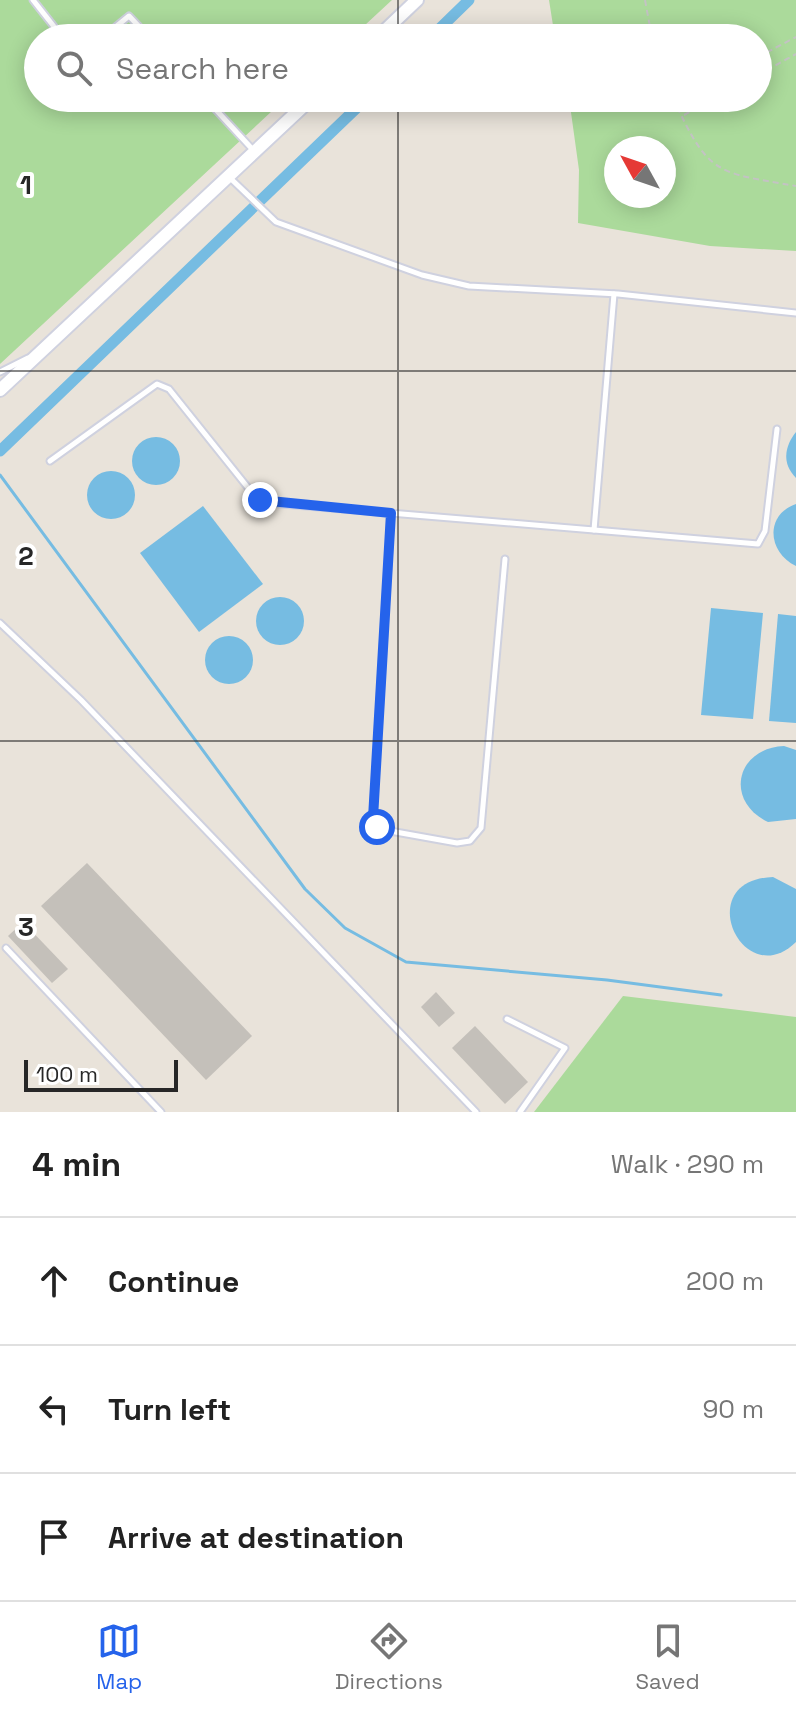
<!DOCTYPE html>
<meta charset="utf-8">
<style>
:root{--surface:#fff;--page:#f6f6f6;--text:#222;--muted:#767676;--line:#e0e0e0;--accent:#2563eb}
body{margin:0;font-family:"Space Grotesk",sans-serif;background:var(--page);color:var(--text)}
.compass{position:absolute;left:604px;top:136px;width:72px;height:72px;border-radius:50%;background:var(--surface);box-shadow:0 4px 20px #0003;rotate:310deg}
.scale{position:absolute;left:24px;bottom:20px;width:154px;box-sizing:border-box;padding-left:8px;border:4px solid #272727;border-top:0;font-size:22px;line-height:28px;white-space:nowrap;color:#272727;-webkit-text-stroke:6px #fff;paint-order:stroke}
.stop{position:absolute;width:24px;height:24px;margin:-18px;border:6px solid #2563eb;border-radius:50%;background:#fff}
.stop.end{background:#2563eb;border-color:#fff;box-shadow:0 2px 8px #0008}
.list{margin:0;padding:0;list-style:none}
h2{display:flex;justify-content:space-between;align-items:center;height:104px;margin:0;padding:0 32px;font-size:34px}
h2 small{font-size:26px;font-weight:400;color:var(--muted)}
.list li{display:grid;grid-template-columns:52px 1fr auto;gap:24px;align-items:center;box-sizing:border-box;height:128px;padding:0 32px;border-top:2px solid var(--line)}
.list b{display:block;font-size:30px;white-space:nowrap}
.list em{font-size:26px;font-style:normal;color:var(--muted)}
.icon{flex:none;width:44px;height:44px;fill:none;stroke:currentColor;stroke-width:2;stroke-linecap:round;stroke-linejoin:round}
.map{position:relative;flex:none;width:796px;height:1112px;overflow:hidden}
.search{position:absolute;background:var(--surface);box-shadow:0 4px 20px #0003;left:24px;right:24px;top:24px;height:88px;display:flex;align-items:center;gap:20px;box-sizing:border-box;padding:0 28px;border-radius:44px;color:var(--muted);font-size:30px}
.sheet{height:488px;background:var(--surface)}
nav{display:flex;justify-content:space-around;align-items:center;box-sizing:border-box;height:112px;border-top:2px solid var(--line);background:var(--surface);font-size:22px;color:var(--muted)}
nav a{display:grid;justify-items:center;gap:4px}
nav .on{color:var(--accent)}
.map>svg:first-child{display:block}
.green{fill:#abda9b;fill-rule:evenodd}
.water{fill:#76bce2}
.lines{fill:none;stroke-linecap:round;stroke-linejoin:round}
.stream{stroke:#76bce2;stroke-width:3}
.canal{stroke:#76bce2;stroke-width:11}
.building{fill:#c4c0ba}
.service-casing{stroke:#cfd1df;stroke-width:9}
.tertiary-casing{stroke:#cfd1df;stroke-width:16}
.path{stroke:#c3c3c3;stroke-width:2;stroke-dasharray:6 4;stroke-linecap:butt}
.service{stroke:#fff;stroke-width:5}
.tertiary{stroke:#fff;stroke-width:12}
.route{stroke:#2563eb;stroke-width:10}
.grid{fill:none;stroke:#272727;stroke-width:2;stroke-opacity:0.55}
.grid-label{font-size:26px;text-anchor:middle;font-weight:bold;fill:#272727;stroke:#fff;stroke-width:8;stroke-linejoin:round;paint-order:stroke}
</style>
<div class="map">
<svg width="796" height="1112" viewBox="0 0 796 1112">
<rect width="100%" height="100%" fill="#e9e3da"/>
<g class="green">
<polygon points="0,0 392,0 351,38 38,38 38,98 286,98 0,364"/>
<path d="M549,0H796V251L710,246L578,223L579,170L569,98H758V38H555ZM616,148H664V196H616Z"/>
<polygon points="623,996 796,1017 796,1112 534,1112"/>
</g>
<g class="water">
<path d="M796,432V478C782,464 784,447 796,432Z"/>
<circle cx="156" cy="461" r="24"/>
<circle cx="111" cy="495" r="24"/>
<path d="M796,504V566C768,553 764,515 796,504Z"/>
<polygon points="203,506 263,584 199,632 140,553"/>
<circle cx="280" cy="621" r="24"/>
<polygon points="711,608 763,613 753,719 701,715"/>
<polygon points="778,614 796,616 796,723 769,721"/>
<circle cx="229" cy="660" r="24"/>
<path d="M784,746L796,750V819L768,822C724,801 736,748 784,746Z"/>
<path d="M773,877L796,889V942C743,994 690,880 773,877Z"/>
</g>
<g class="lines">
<polyline class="stream" points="0,475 305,889 345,928 406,962 607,980 721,995"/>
<g class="canal">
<polyline points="430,38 469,0"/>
<polyline points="0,451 367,98"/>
</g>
</g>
<g class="building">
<polygon points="87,863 252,1036 206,1080 41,906"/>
<polygon points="23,922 68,969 52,983 8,936"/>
<polygon points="436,992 455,1013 439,1027 421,1007"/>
<polygon points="475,1026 528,1082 505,1104 452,1048"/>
</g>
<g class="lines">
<defs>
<g id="service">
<polyline points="33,0 63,38"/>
<polyline points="102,38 129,16 150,38"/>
<polyline points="205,98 254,151"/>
<polyline points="228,176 276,222 422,275 469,286 618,294 796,313"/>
<polyline points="0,372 28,358"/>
<polyline points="50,461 157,384 169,389 253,494 270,503 594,530 614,294"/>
<polyline points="391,513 373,818 377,827 390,831 457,843 470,841 481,828 505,559"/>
<polyline points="594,530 758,544 765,531 777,429"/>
<polyline points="0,623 81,700 476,1112"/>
<polyline points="6,948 161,1112"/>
<polyline points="507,1019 565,1048 520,1112"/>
</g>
<g id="tertiary">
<polyline points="377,38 417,0"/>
<polyline points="0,390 312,98"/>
</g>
</defs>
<use href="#service" class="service-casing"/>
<use href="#tertiary" class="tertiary-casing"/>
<g class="path">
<polyline points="645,0 652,38"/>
<polyline points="758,57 796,37"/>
<polyline points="758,75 796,54"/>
<path d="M673,98C709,176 716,172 796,186"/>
<polyline points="675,103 683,98"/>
<polyline points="684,115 715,98"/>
</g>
<use href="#service" class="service"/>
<use href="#tertiary" class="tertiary"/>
</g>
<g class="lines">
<polyline class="route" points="260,500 391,513 373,818 377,827"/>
</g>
<path class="grid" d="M398,0V38M398,98V1112M0,371H796M0,741H796"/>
<g class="grid-label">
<text x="26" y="194">1</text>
<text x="26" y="565">2</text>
<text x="26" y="936">3</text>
</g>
</svg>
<svg class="compass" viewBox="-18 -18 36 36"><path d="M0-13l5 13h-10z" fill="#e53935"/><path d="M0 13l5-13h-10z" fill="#767676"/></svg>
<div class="scale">100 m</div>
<div class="stop" style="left:377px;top:827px"></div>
<div class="stop end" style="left:260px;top:500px"></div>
<div class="search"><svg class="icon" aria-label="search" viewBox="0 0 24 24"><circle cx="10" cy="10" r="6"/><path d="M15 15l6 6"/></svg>Search here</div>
</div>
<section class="sheet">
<h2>4 min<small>Walk · 290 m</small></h2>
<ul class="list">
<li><svg class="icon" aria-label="ahead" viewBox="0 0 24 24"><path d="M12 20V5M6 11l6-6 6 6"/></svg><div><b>Continue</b></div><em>200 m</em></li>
<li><svg class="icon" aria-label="left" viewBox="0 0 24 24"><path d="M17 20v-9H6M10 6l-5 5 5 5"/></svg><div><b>Turn left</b></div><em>90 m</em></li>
<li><svg class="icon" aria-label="arrive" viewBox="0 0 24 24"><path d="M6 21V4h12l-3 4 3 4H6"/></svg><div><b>Arrive at destination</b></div></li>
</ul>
</section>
<nav>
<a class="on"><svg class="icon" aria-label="map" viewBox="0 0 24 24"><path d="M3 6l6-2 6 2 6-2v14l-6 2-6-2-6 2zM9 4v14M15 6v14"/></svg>Map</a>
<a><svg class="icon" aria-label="directions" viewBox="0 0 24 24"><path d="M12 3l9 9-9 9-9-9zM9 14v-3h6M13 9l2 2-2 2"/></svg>Directions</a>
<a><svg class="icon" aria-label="saved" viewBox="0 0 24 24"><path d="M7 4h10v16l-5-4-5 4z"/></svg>Saved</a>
</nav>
